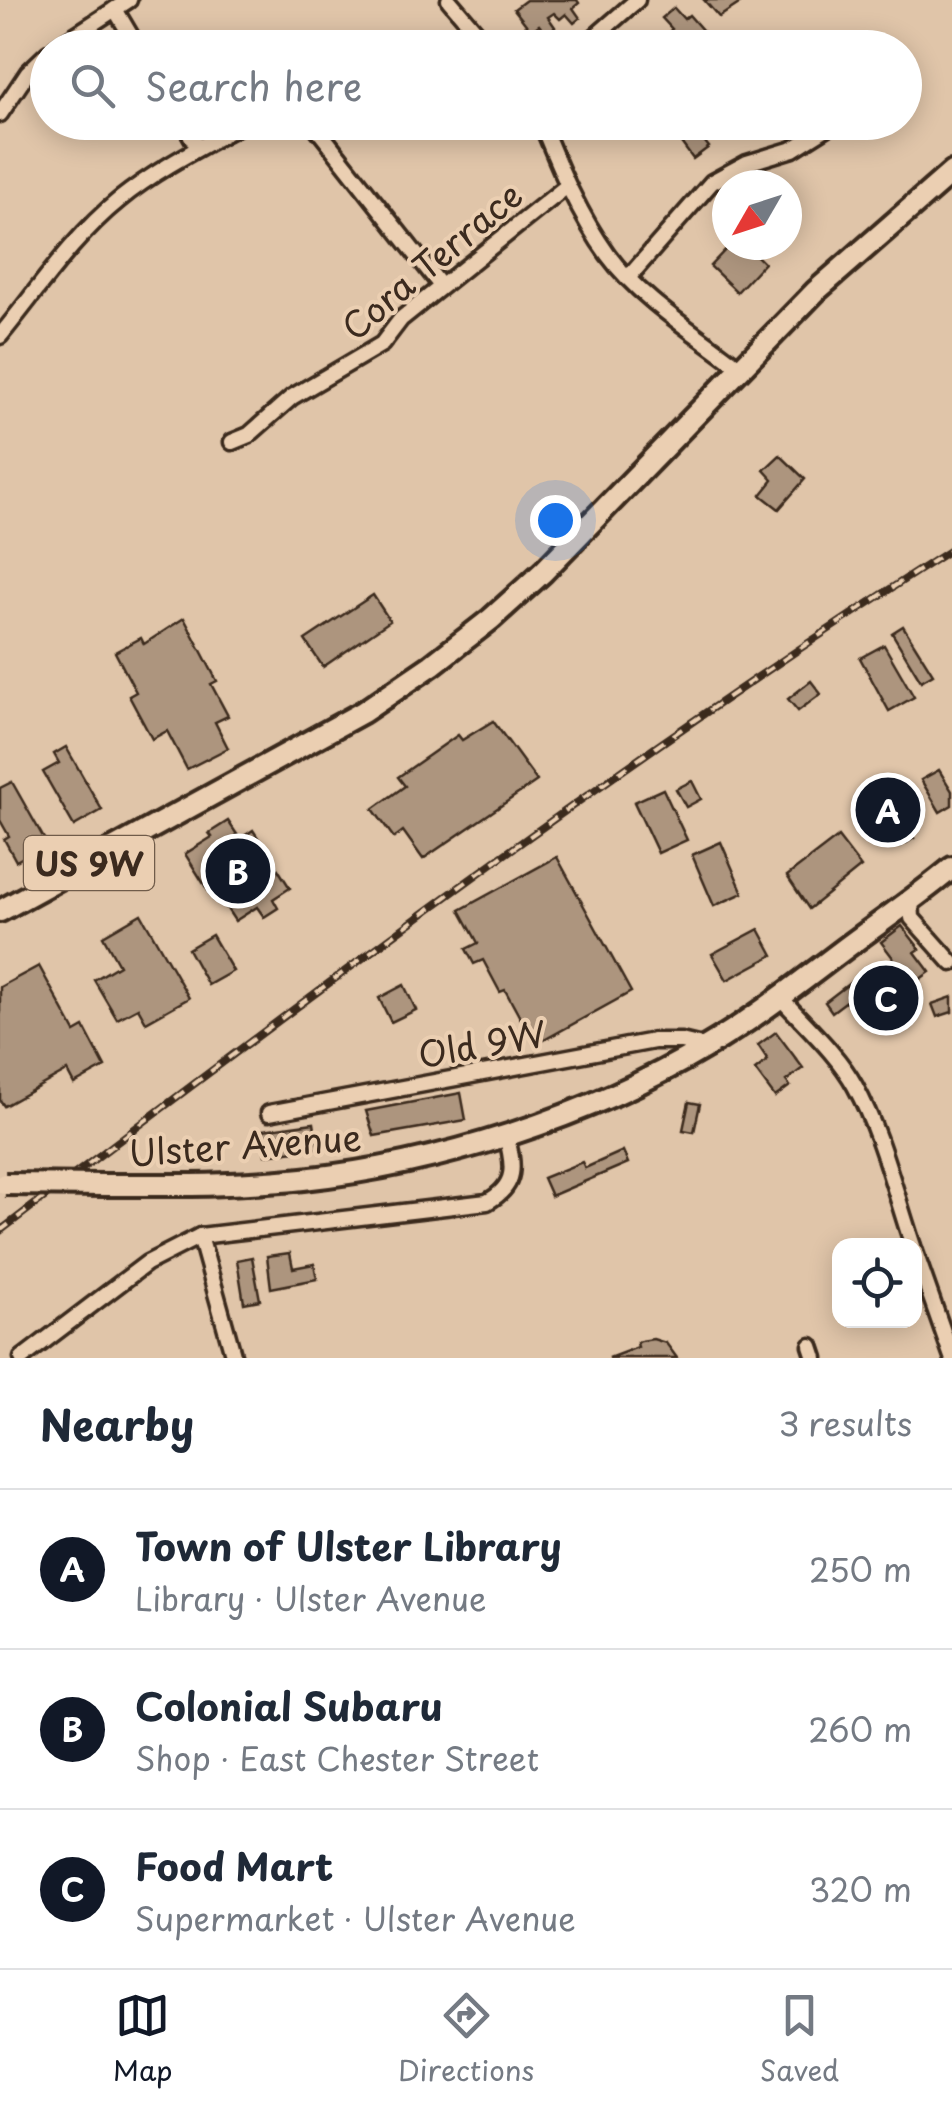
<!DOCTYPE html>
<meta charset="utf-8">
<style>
:root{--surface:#fff;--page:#f2f2f3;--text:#1f2937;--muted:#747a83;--line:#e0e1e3;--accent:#111827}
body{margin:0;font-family:"Playpen Sans",sans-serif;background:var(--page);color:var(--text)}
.controls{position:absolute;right:30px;bottom:30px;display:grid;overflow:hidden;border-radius:20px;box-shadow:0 5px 25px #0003}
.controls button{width:90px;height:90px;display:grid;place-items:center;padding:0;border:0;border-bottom:2px solid var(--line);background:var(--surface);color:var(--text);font:50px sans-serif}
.compass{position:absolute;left:712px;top:170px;width:90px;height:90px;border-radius:50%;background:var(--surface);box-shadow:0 5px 25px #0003;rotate:231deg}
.you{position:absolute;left:555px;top:520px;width:35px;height:35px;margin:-25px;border:8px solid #fff;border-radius:50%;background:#1a73e8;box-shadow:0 0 0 15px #1a73e833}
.badge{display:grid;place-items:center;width:65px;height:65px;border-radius:50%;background:var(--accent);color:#fff;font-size:32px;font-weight:700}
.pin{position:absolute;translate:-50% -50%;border:5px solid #fff;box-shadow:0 2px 10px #0006}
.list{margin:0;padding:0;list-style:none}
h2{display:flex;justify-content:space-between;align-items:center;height:130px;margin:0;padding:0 40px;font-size:42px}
h2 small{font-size:32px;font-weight:400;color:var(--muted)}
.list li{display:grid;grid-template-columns:65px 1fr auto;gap:30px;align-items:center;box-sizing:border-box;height:160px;padding:0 40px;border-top:2px solid var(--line)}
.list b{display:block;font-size:38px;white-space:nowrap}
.list p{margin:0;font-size:32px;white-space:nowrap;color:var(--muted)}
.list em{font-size:32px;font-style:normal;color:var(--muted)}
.icon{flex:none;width:55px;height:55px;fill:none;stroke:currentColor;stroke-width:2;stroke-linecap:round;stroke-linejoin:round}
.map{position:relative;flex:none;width:952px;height:1358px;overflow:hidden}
.search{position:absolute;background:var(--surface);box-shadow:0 5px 25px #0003;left:30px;right:30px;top:30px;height:110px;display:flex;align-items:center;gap:25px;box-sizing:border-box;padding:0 35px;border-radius:55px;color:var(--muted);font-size:38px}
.sheet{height:610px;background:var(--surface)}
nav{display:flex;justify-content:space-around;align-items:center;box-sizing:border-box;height:140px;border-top:2px solid var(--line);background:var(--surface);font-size:28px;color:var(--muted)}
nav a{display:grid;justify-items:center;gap:5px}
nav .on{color:var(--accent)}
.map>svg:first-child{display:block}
.building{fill:#ad957e;stroke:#3b2a1e;stroke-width:2.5}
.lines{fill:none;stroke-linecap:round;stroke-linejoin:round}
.street-casing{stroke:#3b2a1e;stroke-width:21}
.primary-casing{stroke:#3b2a1e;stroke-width:28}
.street{stroke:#ebcfb2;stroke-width:14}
.primary{stroke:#ebcfb2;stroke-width:20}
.rail-casing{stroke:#3b2a1e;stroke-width:8}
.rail{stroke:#ebcfb2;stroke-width:4;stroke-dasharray:11;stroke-linecap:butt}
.primary-bridge-casing{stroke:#3b2a1e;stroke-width:28;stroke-linecap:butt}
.primary-bridge{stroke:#ebcfb2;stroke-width:20}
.labels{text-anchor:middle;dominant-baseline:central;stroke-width:8;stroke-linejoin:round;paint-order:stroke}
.shield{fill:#ebcfb2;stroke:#705c4a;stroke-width:2.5}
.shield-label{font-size:32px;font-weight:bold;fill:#3b2a1e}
.street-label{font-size:35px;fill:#3b2a1e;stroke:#ebcfb2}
</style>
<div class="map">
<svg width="952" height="1358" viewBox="0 0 952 1358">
<rect width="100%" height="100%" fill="#e0c5a9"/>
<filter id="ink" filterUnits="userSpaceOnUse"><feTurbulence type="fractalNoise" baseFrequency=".01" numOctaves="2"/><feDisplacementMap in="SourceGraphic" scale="20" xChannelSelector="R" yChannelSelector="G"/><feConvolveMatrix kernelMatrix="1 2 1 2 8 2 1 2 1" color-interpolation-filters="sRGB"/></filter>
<g filter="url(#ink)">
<g class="building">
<polygon points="526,0 577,0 579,3 573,8 580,18 574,23 566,14 560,19 554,13 548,17 555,27 546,34 539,25 531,31 514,9"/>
<polygon points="704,0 745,0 719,17"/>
<polygon points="674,8 684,19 689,15 703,31 685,48 674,48 664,37 672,29 662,18"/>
<polygon points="697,132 709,147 693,159 682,144"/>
<polygon points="730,245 746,245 764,263 737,292 710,266"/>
<polygon points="780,455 805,479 779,509 761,495 773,480 764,470"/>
<polygon points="373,595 390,621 323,667 305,640"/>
<polygon points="184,618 217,681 211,684 228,716 215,722 228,748 187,769 167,731 152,739 129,696 136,692 115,652 141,638 144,644"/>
<polygon points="903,626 933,674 921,681 892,633"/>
<polygon points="884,645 914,697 889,711 860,658"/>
<polygon points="811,681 821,694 798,711 788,699"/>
<polygon points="493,721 537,781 423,859 403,831 394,838 373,809 405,786 398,777 458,735 462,740"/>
<polygon points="66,747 102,810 74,826 43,772 59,763 54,754"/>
<polygon points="939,770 952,791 952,805 940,812 921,780"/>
<polygon points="885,778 915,827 910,831 914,838 901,846 896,839 892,842 862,793"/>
<polygon points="692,781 701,799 686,807 676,789"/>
<polygon points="12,782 47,844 16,861 4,839 9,836 0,820 0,788"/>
<polygon points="663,789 687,840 658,853 634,802"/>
<polygon points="228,821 240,839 253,830 290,888 273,899 278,908 264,917 257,907 235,921 220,898 214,900 185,854 212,837 209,833"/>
<polygon points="838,837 861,867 809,909 787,876"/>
<polygon points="721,842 743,893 714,906 692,855"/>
<polygon points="557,857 631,992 535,1045 505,990 500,992 483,960 474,964 466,949 478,943 460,910"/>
<polygon points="141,914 189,998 146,1022 138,1008 117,1019 94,980 119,965 103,936"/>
<polygon points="902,926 920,949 915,952 930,972 913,984 881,942"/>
<polygon points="759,929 773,955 727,980 712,954"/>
<polygon points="212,935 233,971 208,985 188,949"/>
<polygon points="39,966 75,1032 84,1027 105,1067 74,1084 67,1071 4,1106 0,1100 0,987"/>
<polygon points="864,972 872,982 832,1012 825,1002"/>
<polygon points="881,981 898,985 890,1015 874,1011"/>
<polygon points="404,985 416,1010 391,1022 379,998"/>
<polygon points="952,997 952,1012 937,1017 932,1004"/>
<polygon points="776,1032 803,1068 786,1081 790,1086 775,1097 755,1070 768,1060 758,1045"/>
<polygon points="461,1093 466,1120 374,1136 366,1111"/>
<polygon points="689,1102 700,1104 694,1132 683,1130"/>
<polygon points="314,1123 318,1148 265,1155 262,1130"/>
<polygon points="623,1151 628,1163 551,1196 543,1178 582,1162 585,1168"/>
<polygon points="290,1253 293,1268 314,1264 317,1279 271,1288 267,1256"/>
<polygon points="252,1257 260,1300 244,1303 237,1260"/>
<polygon points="653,1339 666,1343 677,1358 609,1358 638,1347 637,1343 641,1341"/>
</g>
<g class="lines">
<defs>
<g id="street">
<polyline points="449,0 490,48"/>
<polyline points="115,9 138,48"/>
<polyline points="55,48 129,0"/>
<polyline points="582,48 637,0"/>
<polyline points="0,114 28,72 48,53"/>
<polyline points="183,122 198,148"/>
<polyline points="312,122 441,286"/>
<path d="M541,122C560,169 579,215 608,255C641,300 696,333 739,367"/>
<polyline points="628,278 712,182 747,163 793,149 836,122"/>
<path d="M0,336C37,291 73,237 119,200C157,169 203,146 246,122"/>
<polyline points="232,442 249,435 292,397 382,344 401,319 567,186"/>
<polyline points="911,899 912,918 952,963"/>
<path d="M780,997C805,1025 837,1053 855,1086C882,1135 895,1193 913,1246"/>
<polyline points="269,1113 654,1041 681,1041 706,1047"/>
<polyline points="200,1236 234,1358"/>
<polyline points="914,1249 952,1357"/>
<polyline points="811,1346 815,1358"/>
<path d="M22,1358L147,1263L200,1236L487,1202C518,1185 514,1165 506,1135"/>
</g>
<g id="primary">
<polyline points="0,911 363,712 432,665 491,619 543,572 816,291 952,172"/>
<path d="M105,1185C170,1185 237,1186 303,1179C438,1165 589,1117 706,1047C754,1019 798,984 843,950C879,923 917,897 952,868"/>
</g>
</defs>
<use href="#street" class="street-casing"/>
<use href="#primary" class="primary-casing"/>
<use href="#street" class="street"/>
<use href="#primary" class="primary"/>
<defs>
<path id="rail" d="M0,1231C310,995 623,759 952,549"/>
</defs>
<use href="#rail" class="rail-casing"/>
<use href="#rail" class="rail"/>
<defs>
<polyline id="primary-bridge" points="5,1184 105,1185"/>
</defs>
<use href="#primary-bridge" class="primary-bridge-casing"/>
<use href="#primary-bridge" class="primary-bridge"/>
</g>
</g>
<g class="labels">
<rect class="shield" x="24" y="836" width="130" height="54" rx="8"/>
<g class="shield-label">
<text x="89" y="863">US 9W</text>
</g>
<g class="street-label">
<text transform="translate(431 260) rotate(-40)">Cora Terrace</text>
<text transform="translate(482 1043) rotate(-10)">Old 9W</text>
<text transform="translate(245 1144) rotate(-4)">Ulster Avenue</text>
</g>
</g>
</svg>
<div class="controls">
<button><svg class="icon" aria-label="locate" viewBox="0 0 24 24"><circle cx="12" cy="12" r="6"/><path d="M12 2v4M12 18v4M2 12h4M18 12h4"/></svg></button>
</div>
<svg class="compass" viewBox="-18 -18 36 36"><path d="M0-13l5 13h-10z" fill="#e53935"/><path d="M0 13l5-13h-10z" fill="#747a83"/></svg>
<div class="you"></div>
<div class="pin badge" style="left:888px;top:810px">A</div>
<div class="pin badge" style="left:238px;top:871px">B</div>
<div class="pin badge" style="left:886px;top:998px">C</div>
<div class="search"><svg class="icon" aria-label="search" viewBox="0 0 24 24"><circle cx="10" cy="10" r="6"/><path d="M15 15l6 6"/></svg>Search here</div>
</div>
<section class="sheet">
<h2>Nearby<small>3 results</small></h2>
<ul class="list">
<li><span class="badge">A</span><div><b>Town of Ulster Library</b><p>Library · Ulster Avenue</p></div><em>250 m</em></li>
<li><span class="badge">B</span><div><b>Colonial Subaru</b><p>Shop · East Chester Street</p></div><em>260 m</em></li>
<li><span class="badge">C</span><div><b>Food Mart</b><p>Supermarket · Ulster Avenue</p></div><em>320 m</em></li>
</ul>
</section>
<nav>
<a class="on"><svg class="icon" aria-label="map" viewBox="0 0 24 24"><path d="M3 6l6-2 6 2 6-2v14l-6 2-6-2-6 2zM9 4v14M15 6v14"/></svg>Map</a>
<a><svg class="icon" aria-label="directions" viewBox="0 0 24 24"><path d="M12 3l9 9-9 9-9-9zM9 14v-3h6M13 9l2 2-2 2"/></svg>Directions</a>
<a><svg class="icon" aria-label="saved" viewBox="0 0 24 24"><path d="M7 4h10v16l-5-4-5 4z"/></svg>Saved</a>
</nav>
